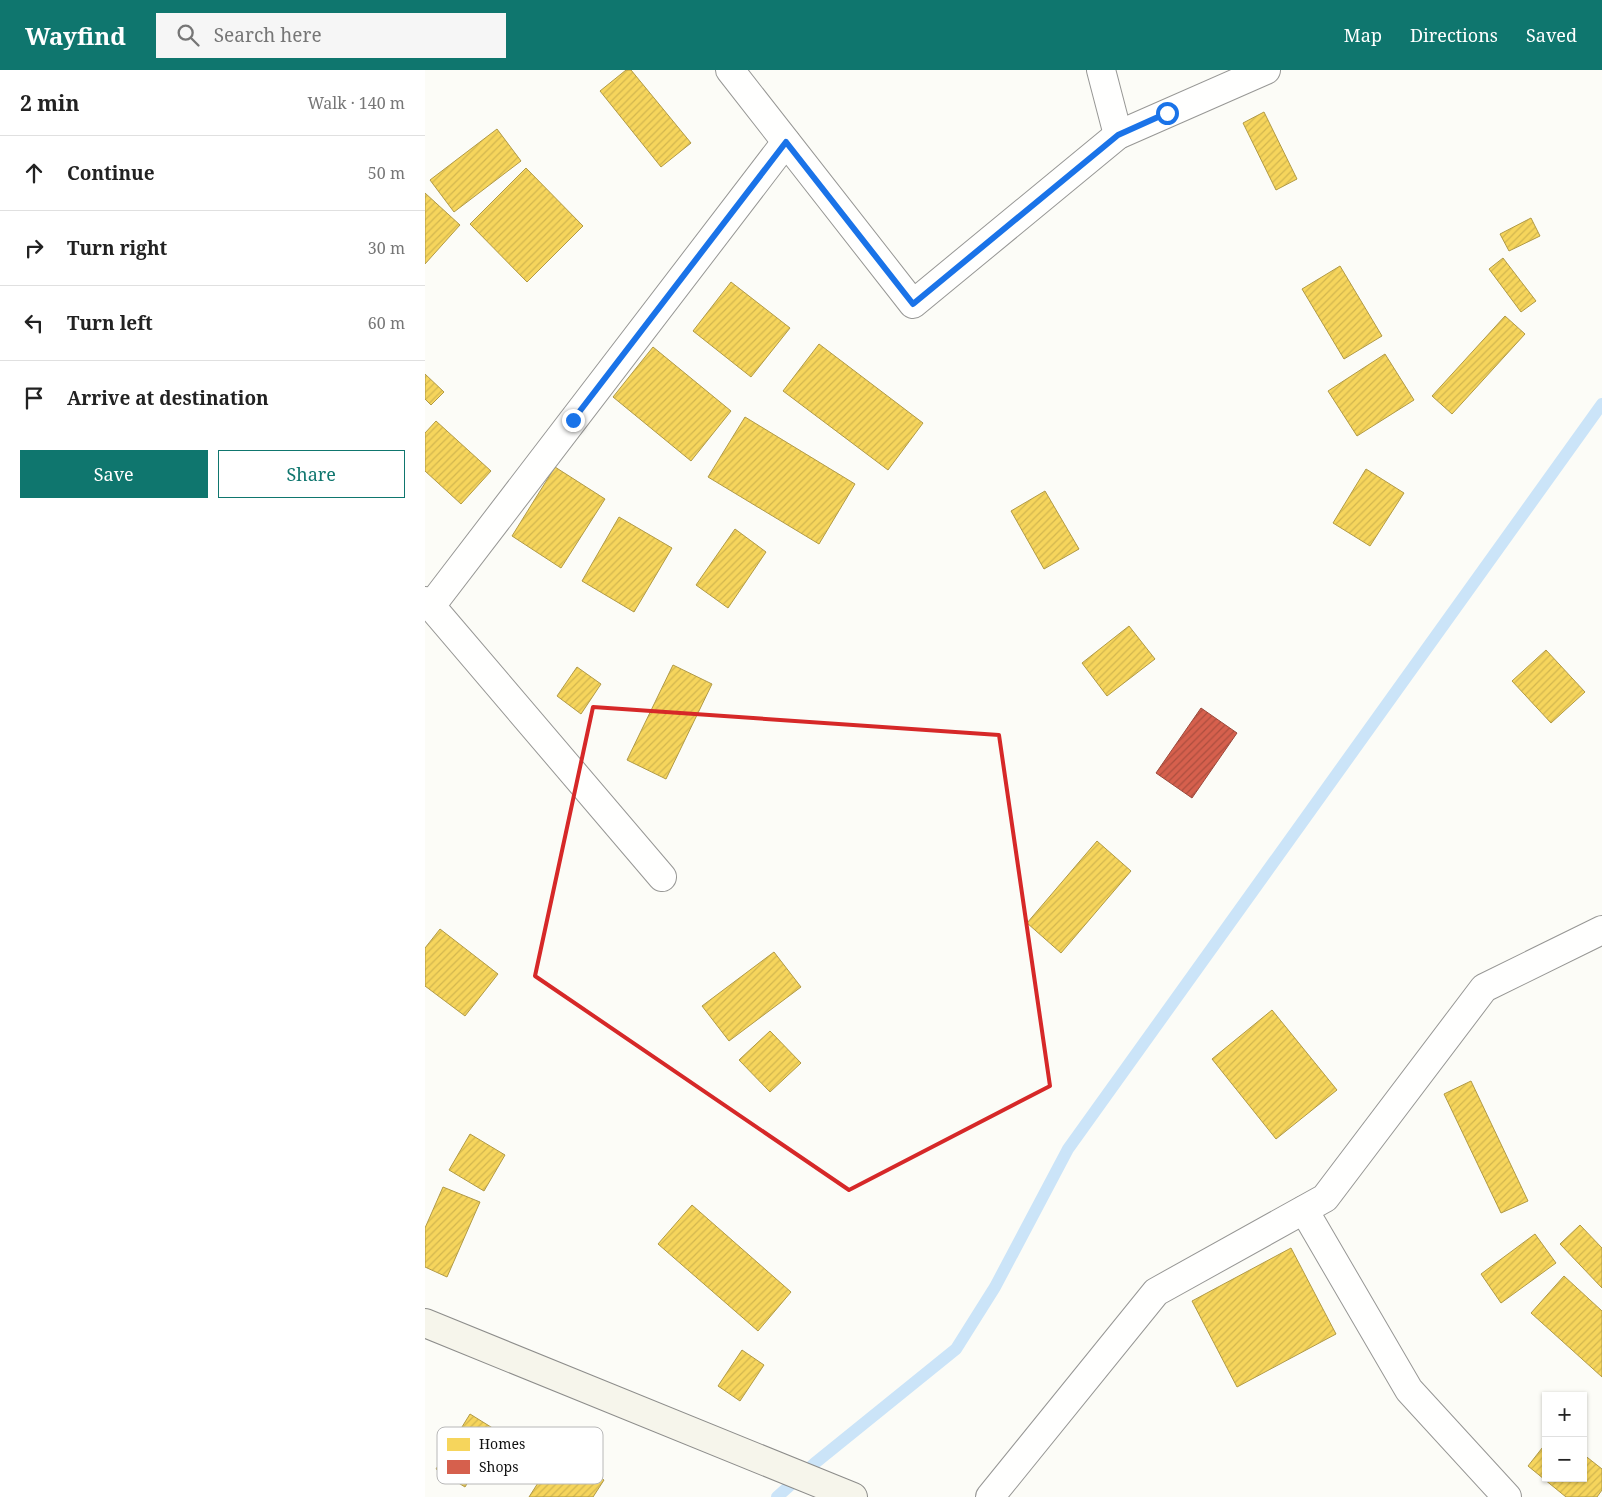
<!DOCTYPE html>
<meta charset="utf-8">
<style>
:root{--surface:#fff;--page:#f6f6f6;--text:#222;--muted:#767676;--line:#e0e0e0;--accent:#0f766e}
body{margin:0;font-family:"Noto Serif",serif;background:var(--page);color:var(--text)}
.controls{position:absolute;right:15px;bottom:15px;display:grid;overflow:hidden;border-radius:0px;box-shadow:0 1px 4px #0004}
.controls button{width:45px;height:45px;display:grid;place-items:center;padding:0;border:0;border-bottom:1px solid var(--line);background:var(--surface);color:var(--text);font:25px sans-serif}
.stop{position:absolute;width:15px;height:15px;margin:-11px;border:4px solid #1a73e8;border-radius:50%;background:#fff}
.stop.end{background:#1a73e8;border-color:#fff;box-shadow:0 1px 5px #0008}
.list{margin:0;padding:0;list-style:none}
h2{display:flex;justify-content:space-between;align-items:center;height:65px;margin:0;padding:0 20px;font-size:21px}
h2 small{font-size:16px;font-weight:400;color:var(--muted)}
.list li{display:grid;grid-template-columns:32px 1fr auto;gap:15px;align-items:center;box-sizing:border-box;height:75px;padding:0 20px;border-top:1px solid var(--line)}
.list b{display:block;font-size:19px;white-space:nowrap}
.list em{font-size:16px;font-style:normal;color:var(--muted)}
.actions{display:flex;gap:10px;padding:15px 20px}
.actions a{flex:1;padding:11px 0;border:1px solid var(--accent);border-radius:0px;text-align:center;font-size:18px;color:var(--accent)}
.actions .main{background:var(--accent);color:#fff}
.icon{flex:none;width:28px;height:28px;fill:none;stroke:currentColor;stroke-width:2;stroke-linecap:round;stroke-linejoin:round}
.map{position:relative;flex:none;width:1177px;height:1427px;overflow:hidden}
header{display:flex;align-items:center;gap:30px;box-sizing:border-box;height:70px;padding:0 25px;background:var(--accent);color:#fff}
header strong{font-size:24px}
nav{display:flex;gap:28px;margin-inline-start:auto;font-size:18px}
.search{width:350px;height:45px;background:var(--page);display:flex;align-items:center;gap:12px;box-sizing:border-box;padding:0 18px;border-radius:0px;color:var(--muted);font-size:19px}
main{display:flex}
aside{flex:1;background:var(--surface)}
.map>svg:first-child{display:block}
.homes{fill:url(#homes-hatch);stroke:#b19a46}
.shops{fill:url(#shops-hatch);stroke:#9b483b}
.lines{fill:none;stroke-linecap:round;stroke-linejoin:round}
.stream{stroke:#cbe4f8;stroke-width:12}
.minor-casing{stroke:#979795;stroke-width:30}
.secondary-casing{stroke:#8d8d8b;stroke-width:30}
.minor{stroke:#fffffe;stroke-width:28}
.secondary{stroke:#f6f5eb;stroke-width:28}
.route{stroke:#1a73e8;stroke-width:6}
.marked{fill:none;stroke:#d62828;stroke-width:4;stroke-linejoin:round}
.key{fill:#fff;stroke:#b8b8b8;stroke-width:1}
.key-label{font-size:14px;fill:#111}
</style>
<header>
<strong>Wayfind</strong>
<div class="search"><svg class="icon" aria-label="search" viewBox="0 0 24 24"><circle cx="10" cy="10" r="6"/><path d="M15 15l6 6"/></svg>Search here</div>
<nav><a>Map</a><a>Directions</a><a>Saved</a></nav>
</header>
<main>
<aside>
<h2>2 min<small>Walk · 140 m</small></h2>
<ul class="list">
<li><svg class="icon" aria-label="ahead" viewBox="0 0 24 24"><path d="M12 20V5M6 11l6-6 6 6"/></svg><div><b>Continue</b></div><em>50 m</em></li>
<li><svg class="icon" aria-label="right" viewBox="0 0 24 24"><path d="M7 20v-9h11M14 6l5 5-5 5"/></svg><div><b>Turn right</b></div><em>30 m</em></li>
<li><svg class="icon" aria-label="left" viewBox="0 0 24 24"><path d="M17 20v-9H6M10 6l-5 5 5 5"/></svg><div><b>Turn left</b></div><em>60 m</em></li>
<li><svg class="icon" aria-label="arrive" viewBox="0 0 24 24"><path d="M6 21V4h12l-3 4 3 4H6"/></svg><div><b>Arrive at destination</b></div></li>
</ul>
<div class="actions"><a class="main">Save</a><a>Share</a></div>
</aside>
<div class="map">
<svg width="1177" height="1427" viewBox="0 0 1177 1427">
<defs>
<pattern id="homes-hatch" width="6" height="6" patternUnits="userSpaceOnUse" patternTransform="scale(1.25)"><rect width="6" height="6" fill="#f6d55c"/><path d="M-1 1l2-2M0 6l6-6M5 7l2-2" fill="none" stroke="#d2b64f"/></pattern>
<pattern id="shops-hatch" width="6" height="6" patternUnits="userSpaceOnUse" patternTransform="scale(1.25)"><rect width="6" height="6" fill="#d6604d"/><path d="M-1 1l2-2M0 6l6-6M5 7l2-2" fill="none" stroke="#ac4e3f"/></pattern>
</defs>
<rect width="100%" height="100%" fill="#fcfcf7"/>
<g class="homes">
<polygon points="201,0 206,0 266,73 236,97 175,21"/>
<polygon points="839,42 872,109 851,120 818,53"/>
<polygon points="72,59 96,91 29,142 5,110"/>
<polygon points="101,98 158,156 102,212 45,154"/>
<polygon points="0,123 35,155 0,194"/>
<polygon points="1106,148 1115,166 1084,181 1075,164"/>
<polygon points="1078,188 1111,231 1096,242 1064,199"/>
<polygon points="915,196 957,266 919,289 877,219"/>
<polygon points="306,212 365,258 326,307 268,261"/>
<polygon points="1080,246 1100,264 1027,344 1007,326"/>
<polygon points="394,274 498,353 463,400 358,321"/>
<polygon points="228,277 306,341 266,391 188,327"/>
<polygon points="960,284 989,330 932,366 903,321"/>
<polygon points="0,304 19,322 6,335 0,329"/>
<polygon points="320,347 430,414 394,474 283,407"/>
<polygon points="11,351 66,401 36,434 0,401 0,363"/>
<polygon points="130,397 180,429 136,498 87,466"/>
<polygon points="941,399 979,423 945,476 908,453"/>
<polygon points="620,421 654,479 619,499 586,441"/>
<polygon points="194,447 247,478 209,542 157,511"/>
<polygon points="310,459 341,482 303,538 271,515"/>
<polygon points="704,556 730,589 682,626 657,593"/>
<polygon points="1121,580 1160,622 1126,653 1087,611"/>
<polygon points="248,595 287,614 241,709 202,690"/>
<polygon points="152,597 176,614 156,644 132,626"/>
<polygon points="672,771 706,801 636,883 602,853"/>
<polygon points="15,859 73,904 40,946 0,916 0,878"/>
<polygon points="349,882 376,917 304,971 277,936"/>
<polygon points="847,940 912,1020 851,1069 787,989"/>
<polygon points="345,961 376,993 345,1022 314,990"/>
<polygon points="1046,1011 1103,1131 1076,1143 1019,1024"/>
<polygon points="45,1064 80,1085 59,1121 24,1100"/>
<polygon points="18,1117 55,1132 22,1207 0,1197 0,1158"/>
<polygon points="267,1135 366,1222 333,1261 233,1174"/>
<polygon points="1155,1155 1177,1178 1177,1218 1135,1174"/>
<polygon points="1110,1164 1131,1193 1076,1233 1056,1204"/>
<polygon points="866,1178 911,1264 812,1317 767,1231"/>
<polygon points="1139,1206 1177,1241 1177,1307 1106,1243"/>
<polygon points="317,1280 339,1295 315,1331 293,1316"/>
<polygon points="45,1344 74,1362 40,1417 11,1399"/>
<polygon points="1121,1373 1121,1408 1158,1408 1158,1384 1177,1399 1177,1420 1172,1427 1141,1427 1103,1396"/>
<polygon points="134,1380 179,1410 168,1427 104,1427"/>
</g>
<polygon class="shops" points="776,638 812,663 767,728 731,703"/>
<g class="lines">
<polyline class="stream" points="352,1427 390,1393 531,1279 570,1217 643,1079 1177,334"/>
<defs>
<g id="minor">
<polyline points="305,0 488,234 693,65 841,0"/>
<polyline points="676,0 693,65"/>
<polyline points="0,531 6,536 237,807"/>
<polyline points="6,536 361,72"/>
<polyline points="879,1140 984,1320 1082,1427"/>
<polyline points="565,1427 731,1222 900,1128 1059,918 1177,860"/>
</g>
<polyline id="secondary" points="0,1253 428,1427"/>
</defs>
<use href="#minor" class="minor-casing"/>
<use href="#secondary" class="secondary-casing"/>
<use href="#minor" class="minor"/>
<use href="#secondary" class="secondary"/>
</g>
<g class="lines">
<polyline class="route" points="148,350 361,72 488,234 693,65 742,43"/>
</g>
<path class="marked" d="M168,637L574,665L625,1016L424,1120L110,906Z"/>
<rect x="12" y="1357" width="166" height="57" rx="8" class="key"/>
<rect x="22" y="1368" width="23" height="13" fill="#f6d55c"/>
<rect x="22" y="1390" width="23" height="14" fill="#d6604d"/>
<g class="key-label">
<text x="54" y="1379">Homes</text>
<text x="54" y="1402">Shops</text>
</g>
</svg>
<div class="controls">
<button>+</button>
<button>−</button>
</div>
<div class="stop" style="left:742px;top:43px"></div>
<div class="stop end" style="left:148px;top:350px"></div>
</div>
</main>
